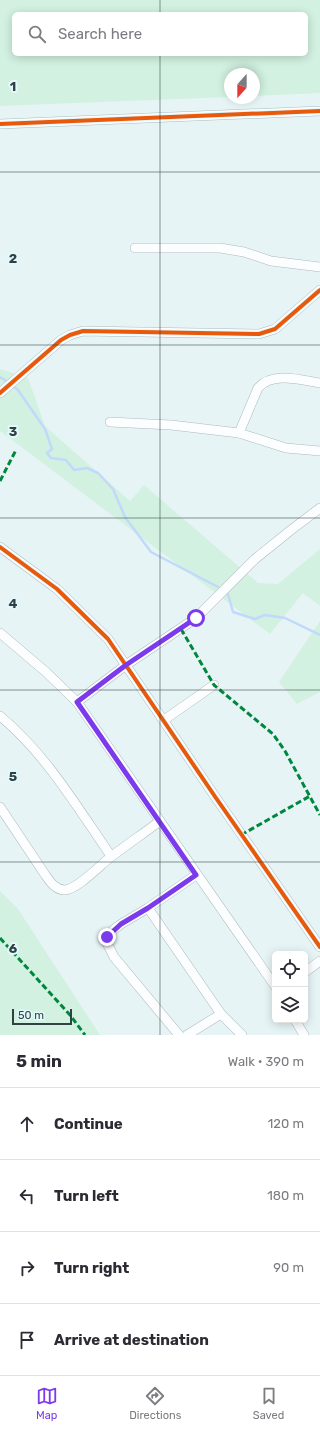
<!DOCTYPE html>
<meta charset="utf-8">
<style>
:root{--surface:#fff;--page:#f2f2f3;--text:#2b2b33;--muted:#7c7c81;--line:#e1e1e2;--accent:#7c3aed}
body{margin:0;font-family:Rubik,sans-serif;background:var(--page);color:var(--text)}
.controls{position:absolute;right:12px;bottom:12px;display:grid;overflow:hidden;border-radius:6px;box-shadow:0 2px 10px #0003}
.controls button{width:36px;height:36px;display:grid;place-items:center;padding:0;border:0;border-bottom:1px solid var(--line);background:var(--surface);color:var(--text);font:20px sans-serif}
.compass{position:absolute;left:224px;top:68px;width:36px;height:36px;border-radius:50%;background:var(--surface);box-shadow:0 2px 10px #0003;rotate:201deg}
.scale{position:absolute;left:12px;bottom:10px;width:60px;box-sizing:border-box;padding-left:4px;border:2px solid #314043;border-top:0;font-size:11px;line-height:14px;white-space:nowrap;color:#314043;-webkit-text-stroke:3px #e1f9fc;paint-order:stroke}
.stop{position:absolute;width:12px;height:12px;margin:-9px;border:3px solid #7c3aed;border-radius:50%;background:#fff}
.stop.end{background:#7c3aed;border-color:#fff;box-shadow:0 1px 4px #0008}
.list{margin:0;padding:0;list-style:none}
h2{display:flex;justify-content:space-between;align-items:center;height:52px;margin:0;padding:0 16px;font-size:17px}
h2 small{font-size:13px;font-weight:400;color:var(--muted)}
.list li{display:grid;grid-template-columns:26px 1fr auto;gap:12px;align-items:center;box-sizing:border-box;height:72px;padding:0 16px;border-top:1px solid var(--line)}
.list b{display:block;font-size:15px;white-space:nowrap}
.list em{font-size:13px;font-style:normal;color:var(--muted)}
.icon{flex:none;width:22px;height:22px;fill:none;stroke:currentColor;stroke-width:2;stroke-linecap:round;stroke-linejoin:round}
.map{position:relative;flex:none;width:320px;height:1035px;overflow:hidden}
.search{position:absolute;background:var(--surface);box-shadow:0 2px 10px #0003;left:12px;right:12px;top:12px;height:44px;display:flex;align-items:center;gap:10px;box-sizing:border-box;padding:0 14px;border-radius:6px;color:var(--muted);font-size:15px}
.sheet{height:340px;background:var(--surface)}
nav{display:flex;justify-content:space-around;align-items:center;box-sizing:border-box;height:56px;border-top:1px solid var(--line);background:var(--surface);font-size:11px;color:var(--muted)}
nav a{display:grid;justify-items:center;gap:2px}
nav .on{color:var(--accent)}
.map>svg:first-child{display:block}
.green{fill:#d2f1e1;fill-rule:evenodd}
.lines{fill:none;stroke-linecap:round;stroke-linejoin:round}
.stream{stroke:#c1d9fa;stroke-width:2.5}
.minor-casing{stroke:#adbabc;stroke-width:10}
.minor{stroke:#fbfdfe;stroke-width:9}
.quiet{stroke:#00873e;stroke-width:3;stroke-dasharray:6 3;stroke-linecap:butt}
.cycleway-casing{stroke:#e1f9fc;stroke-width:6}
.cycleway{stroke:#e8590c;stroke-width:4}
.route{stroke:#7c3aed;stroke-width:5}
.grid{fill:none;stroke:#314043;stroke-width:1;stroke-opacity:0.55}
.grid-label{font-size:13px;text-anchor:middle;font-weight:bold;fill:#314043;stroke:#e1f9fc;stroke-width:4;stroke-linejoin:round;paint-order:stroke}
</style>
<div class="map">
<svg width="320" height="1035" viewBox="0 0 320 1035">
<rect width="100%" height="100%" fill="#e7f4f6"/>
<g class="green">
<path d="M0,0H320V93L254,96V74H230V97L0,106ZM14,14H306V54H14Z"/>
<polygon points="0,369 28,378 45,426 130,501 144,485 258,583 278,584 320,549 320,606 303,593 270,634 0,431"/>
<polygon points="320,621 320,692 297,704 279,682"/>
<polygon points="0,891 18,909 100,1035 0,1035"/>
</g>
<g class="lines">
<g class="stream">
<polyline points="0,377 8,382"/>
<polyline points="12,385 18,390 45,429 52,449 47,453 51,458 66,460 74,470 87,468 98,473 113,489 125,517 151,552 218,587"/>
<polyline points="228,594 233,612 255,619 265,615 285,618 320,635"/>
</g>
<defs>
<g id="minor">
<polyline points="0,124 320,111"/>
<polyline points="135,248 220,248 244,252 271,261 320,267"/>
<polyline points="0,393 61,340 70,335 83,331 259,334 275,329 320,290"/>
<polyline points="110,422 171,425 239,433 286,448 320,451"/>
<path d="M239,433L258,388C272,371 301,380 320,383"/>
<polyline points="0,547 57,589 108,639 216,798 320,947"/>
<polyline points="0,633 46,672 77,702 275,986"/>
<polyline points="77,702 126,665 196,618 255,559 291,530 320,508"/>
<path d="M0,716C46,754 77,807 111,856"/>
<polyline points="164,720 214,685"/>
<path d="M0,807L46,876C51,883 56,890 65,890C78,889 101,864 112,856C128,844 144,833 160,821"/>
<polyline points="148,908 221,1014 242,1035"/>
<polyline points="305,972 320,961"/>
<polyline points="295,1020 304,1035"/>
<polyline points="179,1035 114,957 106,941 113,930 121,924 148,908 196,875"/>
<polyline points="187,1035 221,1014"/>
</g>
</defs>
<use href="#minor" class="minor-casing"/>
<use href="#minor" class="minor"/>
<g class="quiet">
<polyline points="0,481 16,450"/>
<polyline points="181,629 214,685 273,734 285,751 320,815"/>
<polyline points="241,835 310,796"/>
<polyline points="0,938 70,1015 85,1035"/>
</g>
<defs>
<g id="cycleway">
<polyline points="0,124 320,111"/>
<polyline points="0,393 61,340 70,335 83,331 259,334 275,329 320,290"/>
<polyline points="0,547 57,589 108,639 216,798 320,947"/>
</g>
</defs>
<use href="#cycleway" class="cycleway-casing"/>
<use href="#cycleway" class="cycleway"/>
</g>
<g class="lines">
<polyline class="route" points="107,937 121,924 148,908 196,875 77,702 126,665 196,618"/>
</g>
<path class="grid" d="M160,0V14M160,54V1035M0,172H320M0,345H320M0,518H320M0,690H320M0,862H320"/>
<g class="grid-label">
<text x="13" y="91">1</text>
<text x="13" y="263">2</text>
<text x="13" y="436">3</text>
<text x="13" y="608">4</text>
<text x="13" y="781">5</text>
<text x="13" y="953">6</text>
</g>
</svg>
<div class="controls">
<button><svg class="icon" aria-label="locate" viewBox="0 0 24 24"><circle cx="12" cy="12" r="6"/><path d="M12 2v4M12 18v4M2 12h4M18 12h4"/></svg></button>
<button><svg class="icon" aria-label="layers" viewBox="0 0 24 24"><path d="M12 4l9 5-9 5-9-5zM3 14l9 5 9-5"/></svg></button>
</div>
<svg class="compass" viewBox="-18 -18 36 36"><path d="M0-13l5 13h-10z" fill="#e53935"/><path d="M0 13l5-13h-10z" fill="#7c7c81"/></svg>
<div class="scale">50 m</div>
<div class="stop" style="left:196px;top:618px"></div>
<div class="stop end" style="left:107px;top:937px"></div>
<div class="search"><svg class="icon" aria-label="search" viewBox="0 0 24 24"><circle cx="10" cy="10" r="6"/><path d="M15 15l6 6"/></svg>Search here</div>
</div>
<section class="sheet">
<h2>5 min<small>Walk · 390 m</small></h2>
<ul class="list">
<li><svg class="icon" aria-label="ahead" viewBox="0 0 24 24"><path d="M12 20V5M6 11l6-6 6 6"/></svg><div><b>Continue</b></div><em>120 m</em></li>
<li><svg class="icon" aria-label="left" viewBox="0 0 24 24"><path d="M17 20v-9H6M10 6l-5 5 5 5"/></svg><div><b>Turn left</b></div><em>180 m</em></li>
<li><svg class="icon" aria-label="right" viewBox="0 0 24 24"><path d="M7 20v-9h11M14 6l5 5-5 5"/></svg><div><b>Turn right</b></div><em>90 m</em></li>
<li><svg class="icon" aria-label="arrive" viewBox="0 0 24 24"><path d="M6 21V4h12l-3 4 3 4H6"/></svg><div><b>Arrive at destination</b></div></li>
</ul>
</section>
<nav>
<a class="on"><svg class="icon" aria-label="map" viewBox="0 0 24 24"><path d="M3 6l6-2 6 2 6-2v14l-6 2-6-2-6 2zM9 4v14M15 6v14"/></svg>Map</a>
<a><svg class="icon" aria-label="directions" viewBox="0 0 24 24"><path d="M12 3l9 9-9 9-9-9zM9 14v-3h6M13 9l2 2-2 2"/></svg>Directions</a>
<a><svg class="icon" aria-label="saved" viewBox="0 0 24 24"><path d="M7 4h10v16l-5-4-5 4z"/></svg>Saved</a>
</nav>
